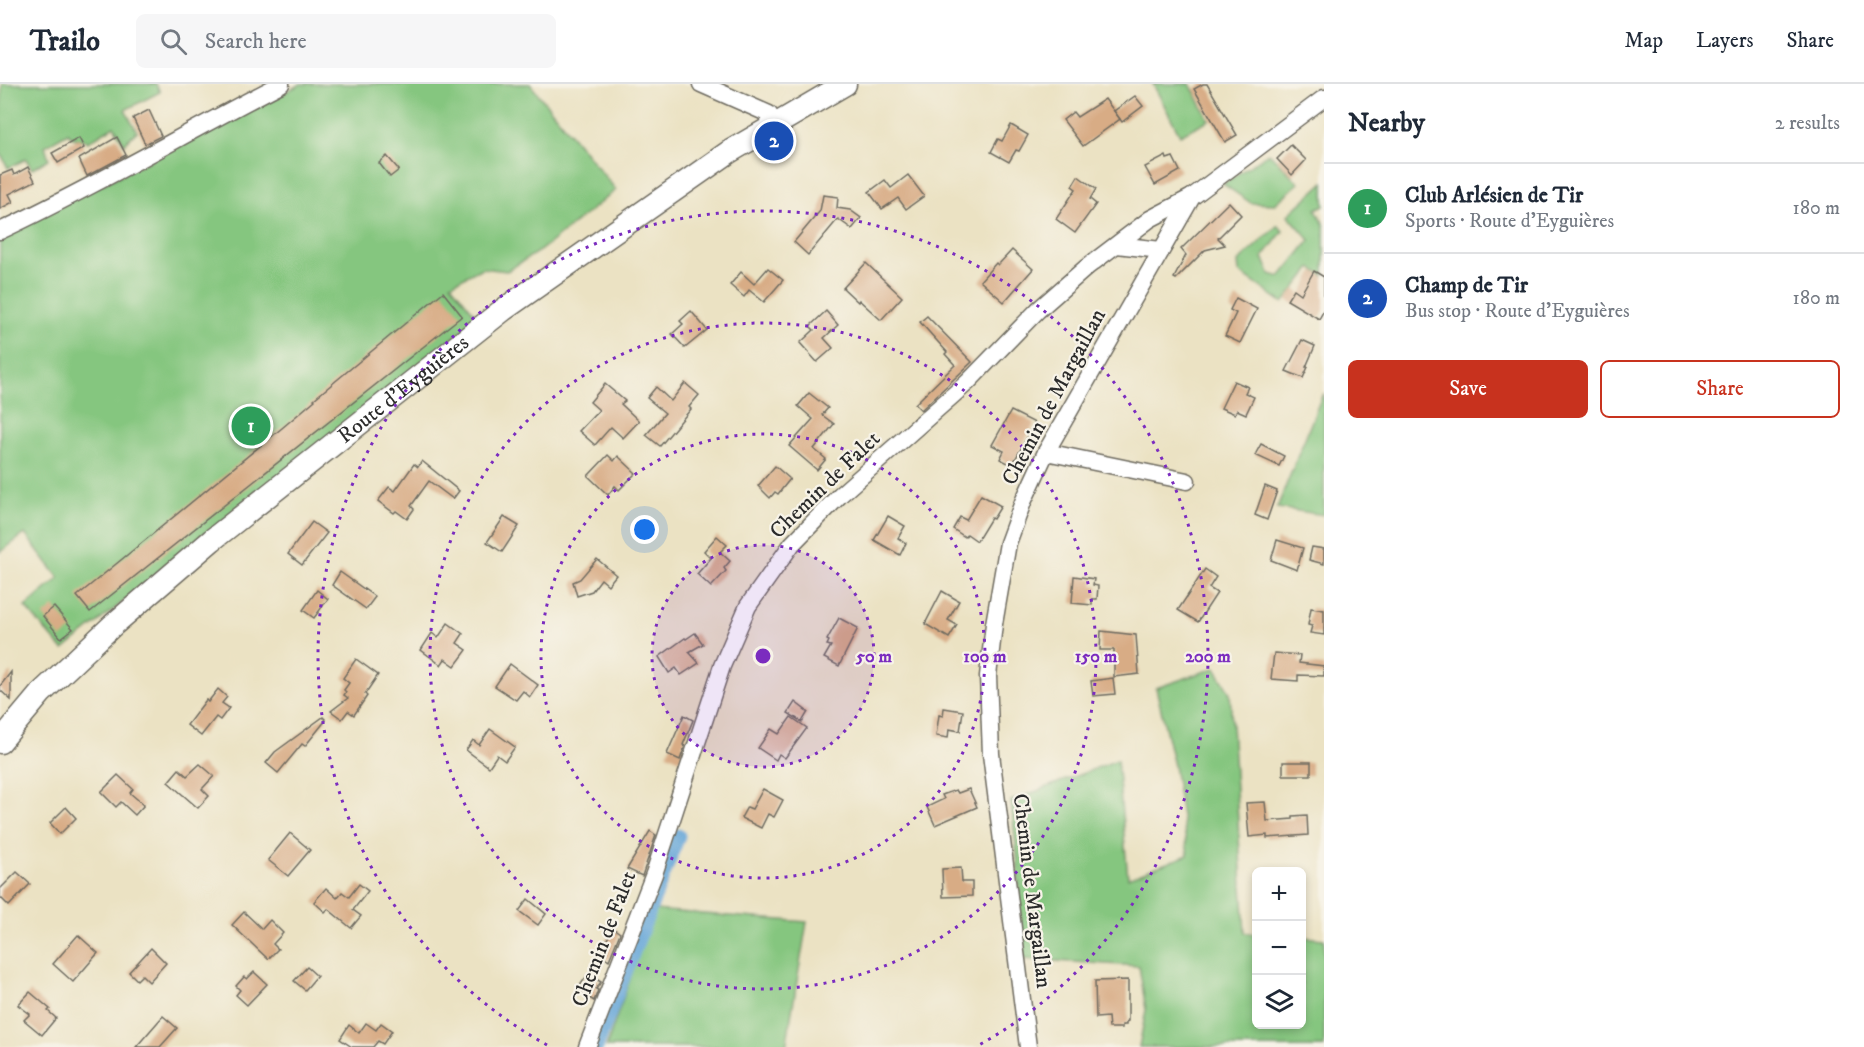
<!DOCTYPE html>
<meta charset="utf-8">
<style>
:root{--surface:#fff;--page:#f6f6f7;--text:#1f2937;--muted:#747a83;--line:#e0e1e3;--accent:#c8321e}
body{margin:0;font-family:"IM FELL DW Pica",serif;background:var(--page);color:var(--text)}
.controls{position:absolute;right:18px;bottom:18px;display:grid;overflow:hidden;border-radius:9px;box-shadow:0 3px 9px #0003}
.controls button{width:54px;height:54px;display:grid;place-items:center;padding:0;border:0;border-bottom:2px solid var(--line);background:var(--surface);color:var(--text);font:30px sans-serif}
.you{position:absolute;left:645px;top:446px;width:21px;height:21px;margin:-15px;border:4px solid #fff;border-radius:50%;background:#1a73e8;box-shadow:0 0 0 9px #1a73e833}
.badge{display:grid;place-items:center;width:39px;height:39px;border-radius:50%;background:var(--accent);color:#fff;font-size:20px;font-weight:700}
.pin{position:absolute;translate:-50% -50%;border:3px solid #fff;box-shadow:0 2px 6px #0006}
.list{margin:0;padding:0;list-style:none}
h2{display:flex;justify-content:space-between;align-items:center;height:78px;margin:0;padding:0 24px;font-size:26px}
h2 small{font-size:20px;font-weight:400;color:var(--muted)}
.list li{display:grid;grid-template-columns:39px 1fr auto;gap:18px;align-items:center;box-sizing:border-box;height:90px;padding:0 24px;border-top:2px solid var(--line)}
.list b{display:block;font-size:22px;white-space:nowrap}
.list p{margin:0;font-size:20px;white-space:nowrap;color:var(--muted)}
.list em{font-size:20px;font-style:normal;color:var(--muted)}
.actions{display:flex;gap:12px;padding:18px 24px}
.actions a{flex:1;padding:14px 0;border:2px solid var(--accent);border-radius:9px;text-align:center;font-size:21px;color:var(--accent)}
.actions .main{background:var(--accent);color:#fff}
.icon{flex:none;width:33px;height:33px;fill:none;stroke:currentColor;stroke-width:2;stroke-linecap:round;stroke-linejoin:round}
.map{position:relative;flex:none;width:1324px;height:963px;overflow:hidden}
header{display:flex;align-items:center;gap:36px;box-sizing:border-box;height:84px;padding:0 30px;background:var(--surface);border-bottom:2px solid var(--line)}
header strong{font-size:28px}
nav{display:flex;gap:33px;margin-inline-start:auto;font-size:21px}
.search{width:420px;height:54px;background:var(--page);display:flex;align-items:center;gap:15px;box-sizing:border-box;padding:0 21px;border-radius:9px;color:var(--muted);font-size:22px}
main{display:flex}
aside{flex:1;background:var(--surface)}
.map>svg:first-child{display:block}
.green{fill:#85c67f;stroke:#587855;stroke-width:1.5}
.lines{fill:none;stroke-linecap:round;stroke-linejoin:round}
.canal{stroke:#65a6d8;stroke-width:15}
.building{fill:#d8ac85}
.street-casing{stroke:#6e6b60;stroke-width:19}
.secondary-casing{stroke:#6e6b60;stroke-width:25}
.street{stroke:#fff;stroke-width:16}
.secondary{stroke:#fff;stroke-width:22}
.ring{fill:none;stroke:#7b2cbf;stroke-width:3;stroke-dasharray:3 6}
.labels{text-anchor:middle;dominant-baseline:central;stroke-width:4.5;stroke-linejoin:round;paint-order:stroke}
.street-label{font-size:22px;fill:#2b2b2b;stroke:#f7f3e8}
.centre{fill:#7b2cbf;stroke:#f7f3e8;stroke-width:3}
.ring-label{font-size:18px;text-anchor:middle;font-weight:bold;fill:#7b2cbf;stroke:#f7f3e8;stroke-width:4.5;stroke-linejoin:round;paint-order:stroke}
</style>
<header>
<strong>Trailo</strong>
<div class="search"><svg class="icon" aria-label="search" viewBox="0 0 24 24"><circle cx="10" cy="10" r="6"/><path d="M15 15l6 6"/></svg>Search here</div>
<nav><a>Map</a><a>Layers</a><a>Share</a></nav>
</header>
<main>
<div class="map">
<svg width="1324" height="963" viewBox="0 0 1324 963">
<rect width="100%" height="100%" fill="#f7f3e8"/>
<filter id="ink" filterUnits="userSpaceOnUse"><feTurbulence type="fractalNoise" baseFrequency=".0167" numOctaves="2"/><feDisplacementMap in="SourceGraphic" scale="12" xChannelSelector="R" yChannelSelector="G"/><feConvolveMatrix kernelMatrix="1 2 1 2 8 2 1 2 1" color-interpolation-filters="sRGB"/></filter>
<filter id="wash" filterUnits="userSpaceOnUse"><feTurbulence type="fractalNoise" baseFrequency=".008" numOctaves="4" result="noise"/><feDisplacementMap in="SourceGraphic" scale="24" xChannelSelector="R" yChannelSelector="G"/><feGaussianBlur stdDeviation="1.35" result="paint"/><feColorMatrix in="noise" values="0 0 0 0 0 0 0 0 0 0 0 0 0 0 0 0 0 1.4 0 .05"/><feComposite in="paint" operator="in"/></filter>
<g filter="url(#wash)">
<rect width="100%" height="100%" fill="#ebe2c3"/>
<g class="green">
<polygon points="2,0 156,0 160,8 125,26 137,47 124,60 114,42 88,58 85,56 73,54 68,49 45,62 49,75 32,85 26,75 8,84 0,68"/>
<polygon points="301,0 530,0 616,106 541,166 507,187 482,184 451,200 478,234 63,566 25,523 59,494 25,450 0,468 0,152"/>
<polygon points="1153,0 1190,0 1209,36 1180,51"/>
<polygon points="1269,69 1299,99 1275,120 1251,119 1223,100"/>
<polygon points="1324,98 1324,121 1316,125 1324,141 1324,192 1311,184 1283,219 1239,188 1238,178 1278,141 1283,147 1263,173 1270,190 1280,193 1310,156 1288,131"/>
<polygon points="1324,310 1324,431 1277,424 1321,314"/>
<polygon points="1215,584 1230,609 1245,849 1256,850 1256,940 1302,940 1302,853 1324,855 1324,963 1139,963 1146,926 1139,882 1023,875 1017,771 1011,717 1117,676 1128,794 1188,771 1174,682 1156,604"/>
<polygon points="654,826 807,838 786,963 606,963"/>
</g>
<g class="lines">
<polyline class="canal" points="596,963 678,752"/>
</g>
<g id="blocks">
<g class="building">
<polygon points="1203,0 1207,0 1237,51 1225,58 1194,5"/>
<polygon points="1135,12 1143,22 1122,38 1114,27"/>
<polygon points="1105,15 1120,35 1083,62 1063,36 1073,28 1077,33"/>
<polygon points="149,26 161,52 145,60 133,34"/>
<polygon points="1011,41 1028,51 1019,67 1016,66 1009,78 991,68 998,55 1002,57"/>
<polygon points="117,53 126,71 87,92 79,75"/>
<polygon points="79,54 84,64 58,79 52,69"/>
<polygon points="1291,61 1306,76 1292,91 1277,75"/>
<polygon points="387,72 399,86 390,93 379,79"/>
<polygon points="1166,72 1167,75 1173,73 1180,87 1155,101 1145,83"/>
<polygon points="28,83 35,97 9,110 13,118 0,125 0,91 12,86 14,91"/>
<polygon points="908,91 924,112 906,125 898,114 882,125 869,108 885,96 891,104"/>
<polygon points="1078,92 1096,105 1090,115 1096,120 1075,149 1056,135 1076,105 1072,102"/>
<polygon points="823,111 838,113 837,124 850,126 861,134 852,145 838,135 808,171 794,158 820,127"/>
<polygon points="1229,118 1241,131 1218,154 1225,161 1205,166 1176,195 1174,194 1186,171 1181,165"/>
<polygon points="1012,166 1033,185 1004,218 980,197 996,179 998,181"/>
<polygon points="866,179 902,213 881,236 859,216 858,218 843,204"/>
<polygon points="768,184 783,196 764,218 749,206 744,213 730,201 741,188 754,200"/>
<polygon points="1314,187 1324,193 1324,226 1319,235 1287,216 1294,205 1301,210"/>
<polygon points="443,208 462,232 90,528 77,512 282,344 315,316 314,315"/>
<polygon points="1236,214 1257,225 1240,259 1225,252 1236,229 1230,226"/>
<polygon points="691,227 707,246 685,264 672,250 683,240 680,237"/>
<polygon points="826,227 838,241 824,254 833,264 817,278 800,259 814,246 810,242"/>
<polygon points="927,232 972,278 921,326 915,320 955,281 945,270 947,268 920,238"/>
<polygon points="1302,256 1315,262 1306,283 1308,283 1303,294 1286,287"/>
<polygon points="1234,297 1248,303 1245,309 1254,313 1246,330 1237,326 1235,330 1221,324"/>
<polygon points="685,299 699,311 689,323 691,325 660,362 646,351 665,329 647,314 656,303 671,317"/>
<polygon points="605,300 625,317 621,320 639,337 623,354 611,343 595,361 579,347 599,326 590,318"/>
<polygon points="809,309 828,324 822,331 834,340 814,365 826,375 817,386 789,362 813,335 798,322"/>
<polygon points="1011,327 1035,339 1012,381 1000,375 1004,367 992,361"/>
<polygon points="1261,360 1284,372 1279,382 1255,371"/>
<polygon points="608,371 614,377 618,372 636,389 619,406 615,402 608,411 588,392"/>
<polygon points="422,377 459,407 453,415 429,397 411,422 414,425 407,435 396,427 394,429 378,417 389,403 395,407 414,380 418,383"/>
<polygon points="775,382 790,395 778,410 775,408 770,414 758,402"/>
<polygon points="1265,402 1277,407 1267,436 1255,431"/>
<polygon points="981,411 1001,422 993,435 991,434 977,457 967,450 965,453 953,445 960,433 966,436"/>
<polygon points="888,432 905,442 898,454 906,459 900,471 874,456"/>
<polygon points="504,433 519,442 502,468 487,458"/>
<polygon points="312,438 327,449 302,481 288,470"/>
<polygon points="717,452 727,461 720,468 730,477 724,484 726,487 711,503 697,490 711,474 704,467"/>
<polygon points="1277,456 1303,464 1297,486 1271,476"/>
<polygon points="1312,463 1324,465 1324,480 1309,476"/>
<polygon points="597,475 616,491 608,501 601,495 592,507 577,512 573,498 580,495"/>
<polygon points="1205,485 1216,493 1209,504 1217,509 1198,538 1178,526"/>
<polygon points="340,488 375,513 366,525 332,501"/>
<polygon points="1074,492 1094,495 1093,501 1098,502 1097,515 1092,515 1092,521 1072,519"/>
<polygon points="317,506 328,515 314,534 303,526"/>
<polygon points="942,507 959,517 948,536 957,541 949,554 925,540"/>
<polygon points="54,523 73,545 61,554 43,532"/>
<polygon points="1311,524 1324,526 1324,551 1310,549 1312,542 1308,541"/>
<polygon points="839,534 858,544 839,582 824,574 831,562 827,561 829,557 827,556"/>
<polygon points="448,539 463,550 457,559 467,566 455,582 445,575 441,581 421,566 432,549 438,554"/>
<polygon points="1101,547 1136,551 1139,590 1114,593 1114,566 1100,566"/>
<polygon points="695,549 703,560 689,568 699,579 681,591 676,584 669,589 659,573 685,554 686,555"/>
<polygon points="1274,569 1300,571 1299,579 1324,582 1324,592 1298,591 1298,597 1271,595"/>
<polygon points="356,575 378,591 365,610 367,612 354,631 348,627 342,635 331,627 348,614 344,611 346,608 344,606 349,599 343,594"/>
<polygon points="510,580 538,601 530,613 523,607 516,616 495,602"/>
<polygon points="11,588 11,616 0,606 0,602"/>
<polygon points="1113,594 1115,610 1093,612 1091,597"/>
<polygon points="218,605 227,613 222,619 229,624 220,636 216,633 201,652 187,641 206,616 208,618"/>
<polygon points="795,618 808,628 802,638 788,629"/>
<polygon points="944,624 963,627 960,647 949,645 948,654 936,652 939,631 943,632"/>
<polygon points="684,631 693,636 683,661 685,662 680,676 667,670"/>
<polygon points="323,633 326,636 305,662 302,660 278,689 266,679 275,668"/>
<polygon points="791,633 807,644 785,674 779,670 776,676 758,664 771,645 779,650"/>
<polygon points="490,645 515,663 505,677 497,671 489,683 466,666 473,656 479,661"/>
<rect x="1283" y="678" width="28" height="13"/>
<polygon points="200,680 214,692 202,705 209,712 198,724 168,698 179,685 187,692"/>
<polygon points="118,691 133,705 130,709 144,721 135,731 121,718 116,723 101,708"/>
<polygon points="763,705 783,716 774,733 768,730 761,744 741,734 747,723 752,725"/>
<polygon points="969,705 977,723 935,741 927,723 944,715 942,711 956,706 958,709"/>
<polygon points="1265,718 1267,737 1293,735 1293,732 1307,731 1308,751 1267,754 1267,751 1249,753 1246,719"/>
<polygon points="66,723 76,734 60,750 50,739"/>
<polygon points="650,747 656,751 642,792 627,785"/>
<polygon points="290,749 310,766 288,792 268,776"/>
<polygon points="961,784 962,798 972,798 972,812 943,813 942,785"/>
<polygon points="17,788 30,800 9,822 0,813 0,805"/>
<polygon points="359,800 368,807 353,826 361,832 351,844 328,825 325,828 314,818 326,804 337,814 342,808 349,813"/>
<polygon points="528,815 546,830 538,841 519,827"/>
<polygon points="244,828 262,845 270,836 283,849 273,860 278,865 268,875 232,841"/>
<polygon points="613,844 620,849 609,876 599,870"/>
<polygon points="78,851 98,869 73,898 53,880"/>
<polygon points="151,864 166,879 149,898 142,891 137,896 129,888"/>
<polygon points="307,883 317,892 305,906 294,897"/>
<polygon points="254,888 267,900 247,921 236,911 240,906 236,902 244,893 247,895"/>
<polygon points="588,890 601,898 596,905 598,906 594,917 577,906"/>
<polygon points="1128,896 1128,937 1126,938 1126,941 1122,941 1122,944 1109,944 1108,933 1096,934 1095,897"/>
<polygon points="30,908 50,925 48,927 56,934 42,951 24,936 30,930 18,921"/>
<polygon points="163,932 177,944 160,963 136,963"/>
<polygon points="366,939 376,946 381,939 392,947 383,960 378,957 373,963 352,963 340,955 349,941 359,949"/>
</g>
</g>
</g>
<g filter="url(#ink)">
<use href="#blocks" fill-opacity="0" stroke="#6e6b60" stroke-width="1.5"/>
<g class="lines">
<defs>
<g id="street">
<polyline points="701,0 769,30 776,41"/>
<path d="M0,147C96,102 187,48 281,0"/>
<polyline points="1117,161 1161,166"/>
<polyline points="1046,368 1187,397"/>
<polyline points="587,963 654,790 722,582 748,522 792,460 840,411 968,298 1038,226 1087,183 1150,135 1192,113"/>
<polyline points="1028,963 991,670 988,592 994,540 1008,459 1023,418 1046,368 1192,113 1324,14"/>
</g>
<g id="secondary">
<path id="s1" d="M0,658L41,609L113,541L212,456L503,226L729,68L845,0"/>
</g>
</defs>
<use href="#street" class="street-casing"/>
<use href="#secondary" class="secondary-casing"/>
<use href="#street" class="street"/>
<use href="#secondary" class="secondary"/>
</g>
</g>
<circle cx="763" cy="572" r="111" fill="#7b2cbf" fill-opacity=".12"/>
<g class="ring">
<circle cx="763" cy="572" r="111"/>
<circle cx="763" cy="572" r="222"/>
<circle cx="763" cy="572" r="333"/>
<path d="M547 961A445 445 0 1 1 979 961"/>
</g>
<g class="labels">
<g class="street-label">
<text stroke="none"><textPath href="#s1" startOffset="537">Route d'Eyguières</textPath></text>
<text transform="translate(1054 313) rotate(-62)">Chemin de Margaillan</text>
<text transform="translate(825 401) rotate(-44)">Chemin de Falet</text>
<text transform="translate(1032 807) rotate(83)">Chemin de Margaillan</text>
<text transform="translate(604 855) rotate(-69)">Chemin de Falet</text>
</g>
</g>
<circle cx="763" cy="572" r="9" class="centre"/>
<g class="ring-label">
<text x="874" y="578">50 m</text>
<text x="985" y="578">100 m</text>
<text x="1096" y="578">150 m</text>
<text x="1208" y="578">200 m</text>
</g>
</svg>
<div class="controls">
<button>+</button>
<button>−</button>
<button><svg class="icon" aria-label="layers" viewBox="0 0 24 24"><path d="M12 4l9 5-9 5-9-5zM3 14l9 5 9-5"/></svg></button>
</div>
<div class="you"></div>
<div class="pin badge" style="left:251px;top:342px;background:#2e9e5b">1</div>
<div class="pin badge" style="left:774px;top:57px;background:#1a4fb4">2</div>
</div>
<aside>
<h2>Nearby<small>2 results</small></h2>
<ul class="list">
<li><span class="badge" style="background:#2e9e5b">1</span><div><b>Club Arlésien de Tir</b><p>Sports · Route d'Eyguières</p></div><em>180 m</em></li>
<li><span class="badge" style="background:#1a4fb4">2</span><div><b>Champ de Tir</b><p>Bus stop · Route d'Eyguières</p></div><em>180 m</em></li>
</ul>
<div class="actions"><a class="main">Save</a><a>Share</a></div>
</aside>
</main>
